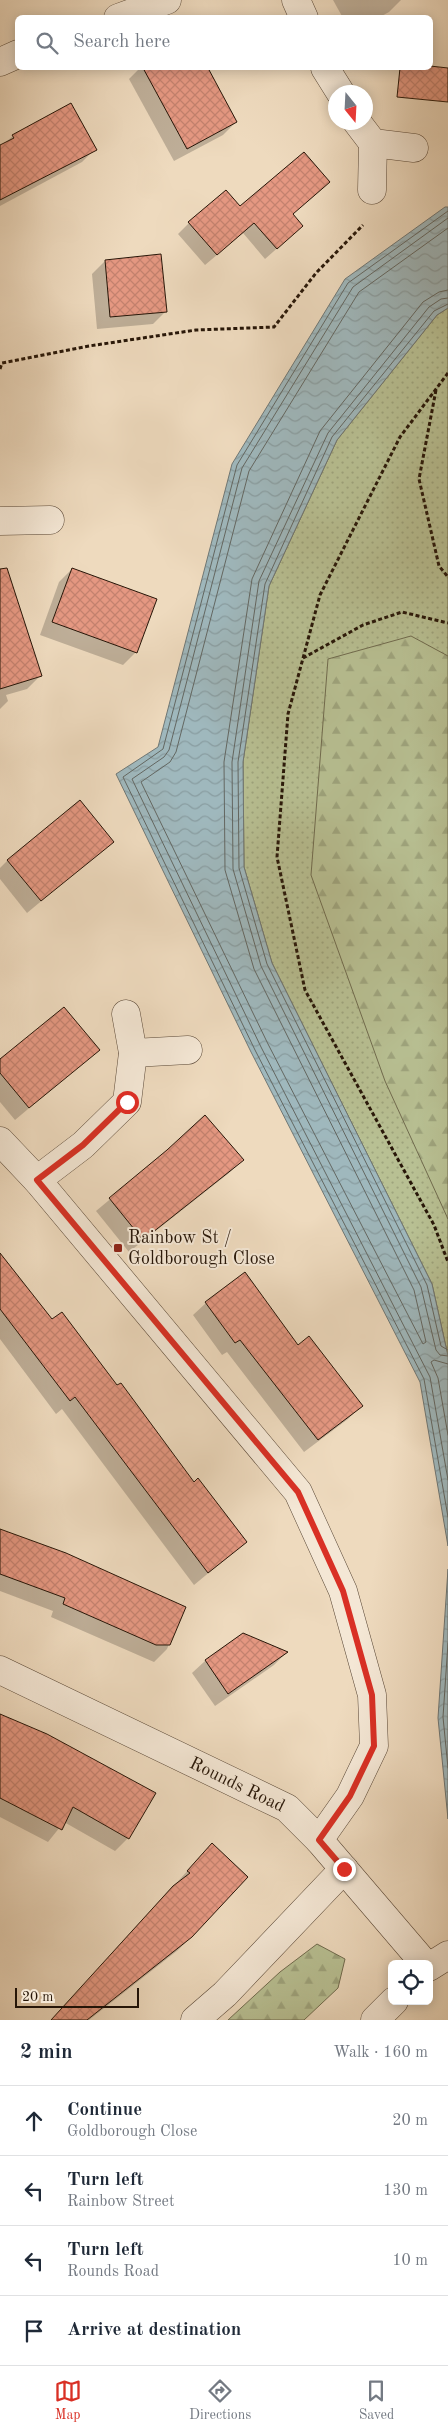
<!DOCTYPE html>
<meta charset="utf-8">
<style>
:root{--surface:#fff;--page:#f2f2f3;--text:#1f2937;--muted:#747a83;--line:#e0e1e3;--accent:#d93025}
body{margin:0;font-family:"Old Standard TT",serif;background:var(--page);color:var(--text)}
.controls{position:absolute;right:15px;bottom:15px;display:grid;overflow:hidden;border-radius:8px;box-shadow:0 2px 12px #0003}
.controls button{width:45px;height:45px;display:grid;place-items:center;padding:0;border:0;border-bottom:1px solid var(--line);background:var(--surface);color:var(--text);font:25px sans-serif}
.compass{position:absolute;left:328px;top:85px;width:45px;height:45px;border-radius:50%;background:var(--surface);box-shadow:0 2px 12px #0003;rotate:162deg}
.scale{position:absolute;left:15px;bottom:12px;width:124px;box-sizing:border-box;padding-left:5px;border:2px solid #271608;border-top:0;font-size:14px;line-height:18px;white-space:nowrap;color:#271608;-webkit-text-stroke:4px #f4e7d5;paint-order:stroke}
.stop{position:absolute;width:15px;height:15px;margin:-11px;border:4px solid #d93025;border-radius:50%;background:#fff}
.stop.end{background:#d93025;border-color:#fff;box-shadow:0 1px 5px #0008}
.list{margin:0;padding:0;list-style:none}
h2{display:flex;justify-content:space-between;align-items:center;height:65px;margin:0;padding:0 20px;font-size:21px}
h2 small{font-size:16px;font-weight:400;color:var(--muted)}
.list li{display:grid;grid-template-columns:32px 1fr auto;gap:15px;align-items:center;box-sizing:border-box;height:70px;padding:0 20px;border-top:1px solid var(--line)}
.list b{display:block;font-size:19px;white-space:nowrap}
.list p{margin:0;font-size:16px;white-space:nowrap;color:var(--muted)}
.list em{font-size:16px;font-style:normal;color:var(--muted)}
.icon{flex:none;width:28px;height:28px;fill:none;stroke:currentColor;stroke-width:2;stroke-linecap:round;stroke-linejoin:round}
.map{position:relative;flex:none;width:448px;height:2020px;overflow:hidden}
.search{position:absolute;background:var(--surface);box-shadow:0 2px 12px #0003;left:15px;right:15px;top:15px;height:55px;display:flex;align-items:center;gap:12px;box-sizing:border-box;padding:0 18px;border-radius:8px;color:var(--muted);font-size:19px}
.sheet{height:345px;background:var(--surface)}
nav{display:flex;justify-content:space-around;align-items:center;box-sizing:border-box;height:70px;border-top:1px solid var(--line);background:var(--surface);font-size:14px;color:var(--muted)}
nav a{display:grid;justify-items:center;gap:2px}
nav .on{color:var(--accent)}
.map>svg:first-child{display:block}
.grass{fill:url(#grass-dots);stroke:#706b4e}
.forest{fill:url(#forest-firs);stroke:#706b4e}
.water{fill:url(#water-waves);stroke:#6f7775}
.shadow{fill:#0003}
.lines{fill:none;stroke-linecap:round;stroke-linejoin:round}
.shore{stroke:#636762;stroke-width:1}
.building{fill:url(#building-cross-hatch);stroke:#271608}
.minor-casing{stroke:#594736;stroke-width:29}
.tertiary-casing{stroke:#594736;stroke-width:29}
.path{stroke:#271608;stroke-width:3;stroke-dasharray:4 2.5;stroke-linecap:butt}
.minor{stroke:#f4e7d5;stroke-width:28}
.tertiary{stroke:#f4e7d5;stroke-width:28}
.route{stroke:#d93025;stroke-width:6}
.poi-dot{fill:#8f2418;stroke:#f4e7d5;stroke-width:2}
.labels{text-anchor:middle;dominant-baseline:central;stroke-width:4;stroke-linejoin:round;paint-order:stroke}
.poi-label{font-size:18px;fill:#271608;stroke:#f4e7d5;text-anchor:start}
.street-label{font-size:18px;fill:#271608;stroke:#f4e7d5}
</style>
<div class="map">
<svg width="448" height="2020" viewBox="0 0 448 2020">
<defs>
<pattern id="grass-dots" width="8" height="8" patternUnits="userSpaceOnUse" patternTransform="scale(1.25)"><rect width="8" height="8" fill="#b8c093"/><path d="M2 2h.1M6 6h.1" fill="none" stroke="#9ea47d" stroke-width="1.8" stroke-linecap="round"/></pattern>
<pattern id="forest-firs" width="22" height="20" patternUnits="userSpaceOnUse" patternTransform="scale(1.25)"><rect width="22" height="20" fill="#b8c093"/><path d="M5 1l3.5 6h-7zM16 11l3.5 6h-7z" fill="#9ea47d"/></pattern>
<pattern id="water-waves" width="16" height="10" patternUnits="userSpaceOnUse" patternTransform="scale(1.25)"><rect width="16" height="10" fill="#9fb8bd"/><path d="M0 5q4-4 8 0t8 0" fill="none" stroke="#899da1"/></pattern>
<pattern id="building-cross-hatch" width="8" height="8" patternUnits="userSpaceOnUse" patternTransform="scale(1.25)"><rect width="8" height="8" fill="#e59882"/><path d="M0 0l8 8M0 8l8-8" fill="none" stroke="#c4826f"/></pattern>
</defs>
<rect width="100%" height="100%" fill="#eedabe"/>
<filter id="stains"><feTurbulence type="fractalNoise" baseFrequency=".004" numOctaves="4"/><feColorMatrix values="0 0 0 0 .2 0 0 0 0 .09 0 0 0 0 .02 0 0 0 .5 -.17"/></filter>
<radialGradient id="worn" r=".72"><stop offset=".6" stop-color="#630" stop-opacity="0"/><stop offset="1" stop-color="#630" stop-opacity=".3"/></radialGradient>
<polygon class="grass" points="448,308 448,1356 432,1284 272,963 244,867 243,762 269,586 337,440 437,315"/>
<g class="forest">
<polygon points="411,636 448,656 448,1219 385,1081 311,875 328,659"/>
<polygon points="317,1944 345,1959 338,1988 304,2020 228,2020 280,1972"/>
</g>
<g class="water">
<polygon points="445,207 448,207 448,308 437,315 337,440 269,586 243,762 244,867 272,963 432,1284 448,1356 448,1546 420,1382 251,1052 116,774 158,747 232,464 345,279"/>
<polygon points="448,1569 448,1819 438,1718"/>
</g>
<g class="shadow">
<polygon points="333,0 401,0 389,12 378,18 343,18"/>
<polygon points="140,68 206,68 236,122 223,135 174,161 129,79"/>
<polygon points="13,136 95,149 82,162 0,206 0,147"/>
<polygon points="240,208 292,215 290,237 265,259 243,233 205,265 178,234 189,223"/>
<polygon points="105,261 166,311 153,324 97,329 92,274"/>
<polygon points="72,569 136,652 123,665 40,635 59,582"/>
<polygon points="0,628 40,676 27,689 6,695 8,701 0,709"/>
<polygon points="112,842 27,913 0,879 0,868 8,860"/>
<polygon points="98,1050 15,1120 0,1102 0,1061"/>
<polygon points="168,1151 242,1160 229,1173 129,1252 96,1211"/>
<polygon points="0,1255 51,1321 117,1387 194,1483 246,1542 194,1585 62,1409 56,1414 0,1339"/>
<polygon points="206,1303 297,1347 361,1406 348,1419 304,1452 227,1352 222,1355 193,1315"/>
<polygon points="0,1530 184,1608 167,1649 154,1662 51,1617 53,1611 0,1591"/>
<polygon points="286,1653 274,1665 215,1706 192,1673 205,1661"/>
<polygon points="0,1715 128,1838 115,1851 64,1822 48,1842 0,1817"/>
<polygon points="199,1858 192,1936 178,1950 89,2020 53,2020"/>
</g>
<g class="lines">
<g class="shore">
<polyline points="448,211 348,283 237,465 163,749 123,777 255,1050 424,1379 448,1517"/>
<polyline points="448,218 353,287 242,468 169,750 164,757 132,779 261,1047 430,1377 448,1480"/>
<polyline points="448,228 359,292 249,471 176,752 170,762 141,782 268,1044 423,1344 426,1342 414,1290 254,969 225,870 224,762 252,579 320,431 423,302 439,292 448,290"/>
<polyline points="448,298 441,299 429,307 328,433 259,581 232,762 233,869 261,966 421,1287 436,1350 440,1355 448,1356"/>
<polyline points="448,304 434,311 332,437 265,584 238,762 239,868 267,964 427,1285 441,1346 448,1350"/>
<polyline points="448,1364 434,1360 431,1362 438,1378 448,1435"/>
<polyline points="448,1643 443,1717 448,1768"/>
</g>
</g>
<g class="building">
<polygon points="430,66 448,68 448,102 397,97 400,68"/>
<polygon points="143,68 208,68 237,122 187,149"/>
<polygon points="71,103 97,150 0,200 0,145 14,138 12,135"/>
<polygon points="304,152 330,182 293,214 303,226 277,249 254,223 217,255 188,222 226,190 240,206"/>
<polygon points="161,254 167,312 110,317 105,260"/>
<polygon points="7,568 42,676 0,689 0,569"/>
<polygon points="72,568 157,599 137,653 52,622"/>
<polygon points="80,800 114,842 41,901 7,860"/>
<polygon points="64,1007 100,1050 29,1108 0,1073 0,1059"/>
<polygon points="205,1115 244,1160 143,1240 109,1198 167,1150"/>
<polygon points="0,1253 52,1319 62,1312 117,1385 121,1383 194,1482 198,1478 247,1542 208,1573 75,1397 70,1401 0,1309"/>
<polygon points="245,1272 298,1345 309,1336 363,1406 318,1440 240,1340 235,1343 205,1302"/>
<polygon points="0,1529 66,1553 186,1607 170,1645 156,1645 63,1604 65,1598 0,1574"/>
<polygon points="243,1633 288,1652 228,1694 205,1660"/>
<polygon points="0,1714 47,1734 156,1793 129,1839 73,1807 62,1830 0,1798"/>
<polygon points="212,1843 248,1877 192,1937 87,2020 51,2020 173,1886 190,1873 187,1871"/>
</g>
<g class="lines">
<defs>
<g id="minor">
<polyline points="296,0 304,18"/>
<polyline points="118,18 167,0"/>
<polyline points="0,62 18,54"/>
<polyline points="325,68 340,92"/>
<polyline points="357,122 373,143 414,148"/>
<polyline points="372,190 373,143"/>
<polyline points="0,521 50,520"/>
<polyline points="133,1053 188,1050"/>
<polyline points="37,1180 83,1145 127,1102 133,1053 126,1014"/>
<polyline points="0,1670 287,1808 319,1840"/>
<polyline points="195,2020 225,1994 344,1869"/>
</g>
<g id="tertiary">
<polyline points="0,1141 37,1180 298,1492 343,1591 372,1695 374,1746 350,1796 319,1840 425,1964"/>
<polyline points="429,1967 448,1955"/>
<polyline points="375,2020 394,2001"/>
</g>
</defs>
<use href="#minor" class="minor-casing"/>
<use href="#tertiary" class="tertiary-casing"/>
<g class="path">
<polyline points="0,369 2,363 89,346 196,330 274,327 316,273 363,225"/>
<polyline points="448,373 400,437 320,595 288,714 277,857 305,990 434,1225 448,1262"/>
<polyline points="436,390 419,479 439,566 448,577"/>
<polyline points="303,658 363,625 402,612 448,623"/>
</g>
<use href="#minor" class="minor"/>
<use href="#tertiary" class="tertiary"/>
</g>
<g class="lines">
<polyline class="route" points="127,1102 83,1145 37,1180 298,1492 343,1591 372,1695 374,1746 350,1796 319,1840 344,1869"/>
</g>
<rect class="poi-dot" x="113" y="1243" width="10" height="10" rx="2.5"/>
<g class="labels">
<g class="poi-label">
<text x="128" y="1238">Rainbow St /<tspan x="128" dy="21">Goldborough Close</tspan></text>
</g>
<g class="street-label">
<text transform="translate(237 1785) rotate(26)">Rounds Road</text>
</g>
</g>
<rect width="100%" height="100%" filter="url(#stains)"/>
<rect width="100%" height="100%" fill="url(#worn)"/>
</svg>
<div class="controls">
<button><svg class="icon" aria-label="locate" viewBox="0 0 24 24"><circle cx="12" cy="12" r="6"/><path d="M12 2v4M12 18v4M2 12h4M18 12h4"/></svg></button>
</div>
<svg class="compass" viewBox="-18 -18 36 36"><path d="M0-13l5 13h-10z" fill="#e53935"/><path d="M0 13l5-13h-10z" fill="#747a83"/></svg>
<div class="scale">20 m</div>
<div class="stop" style="left:127px;top:1102px"></div>
<div class="stop end" style="left:344px;top:1869px"></div>
<div class="search"><svg class="icon" aria-label="search" viewBox="0 0 24 24"><circle cx="10" cy="10" r="6"/><path d="M15 15l6 6"/></svg>Search here</div>
</div>
<section class="sheet">
<h2>2 min<small>Walk · 160 m</small></h2>
<ul class="list">
<li><svg class="icon" aria-label="ahead" viewBox="0 0 24 24"><path d="M12 20V5M6 11l6-6 6 6"/></svg><div><b>Continue</b><p>Goldborough Close</p></div><em>20 m</em></li>
<li><svg class="icon" aria-label="left" viewBox="0 0 24 24"><path d="M17 20v-9H6M10 6l-5 5 5 5"/></svg><div><b>Turn left</b><p>Rainbow Street</p></div><em>130 m</em></li>
<li><svg class="icon" aria-label="left" viewBox="0 0 24 24"><path d="M17 20v-9H6M10 6l-5 5 5 5"/></svg><div><b>Turn left</b><p>Rounds Road</p></div><em>10 m</em></li>
<li><svg class="icon" aria-label="arrive" viewBox="0 0 24 24"><path d="M6 21V4h12l-3 4 3 4H6"/></svg><div><b>Arrive at destination</b></div></li>
</ul>
</section>
<nav>
<a class="on"><svg class="icon" aria-label="map" viewBox="0 0 24 24"><path d="M3 6l6-2 6 2 6-2v14l-6 2-6-2-6 2zM9 4v14M15 6v14"/></svg>Map</a>
<a><svg class="icon" aria-label="directions" viewBox="0 0 24 24"><path d="M12 3l9 9-9 9-9-9zM9 14v-3h6M13 9l2 2-2 2"/></svg>Directions</a>
<a><svg class="icon" aria-label="saved" viewBox="0 0 24 24"><path d="M7 4h10v16l-5-4-5 4z"/></svg>Saved</a>
</nav>
